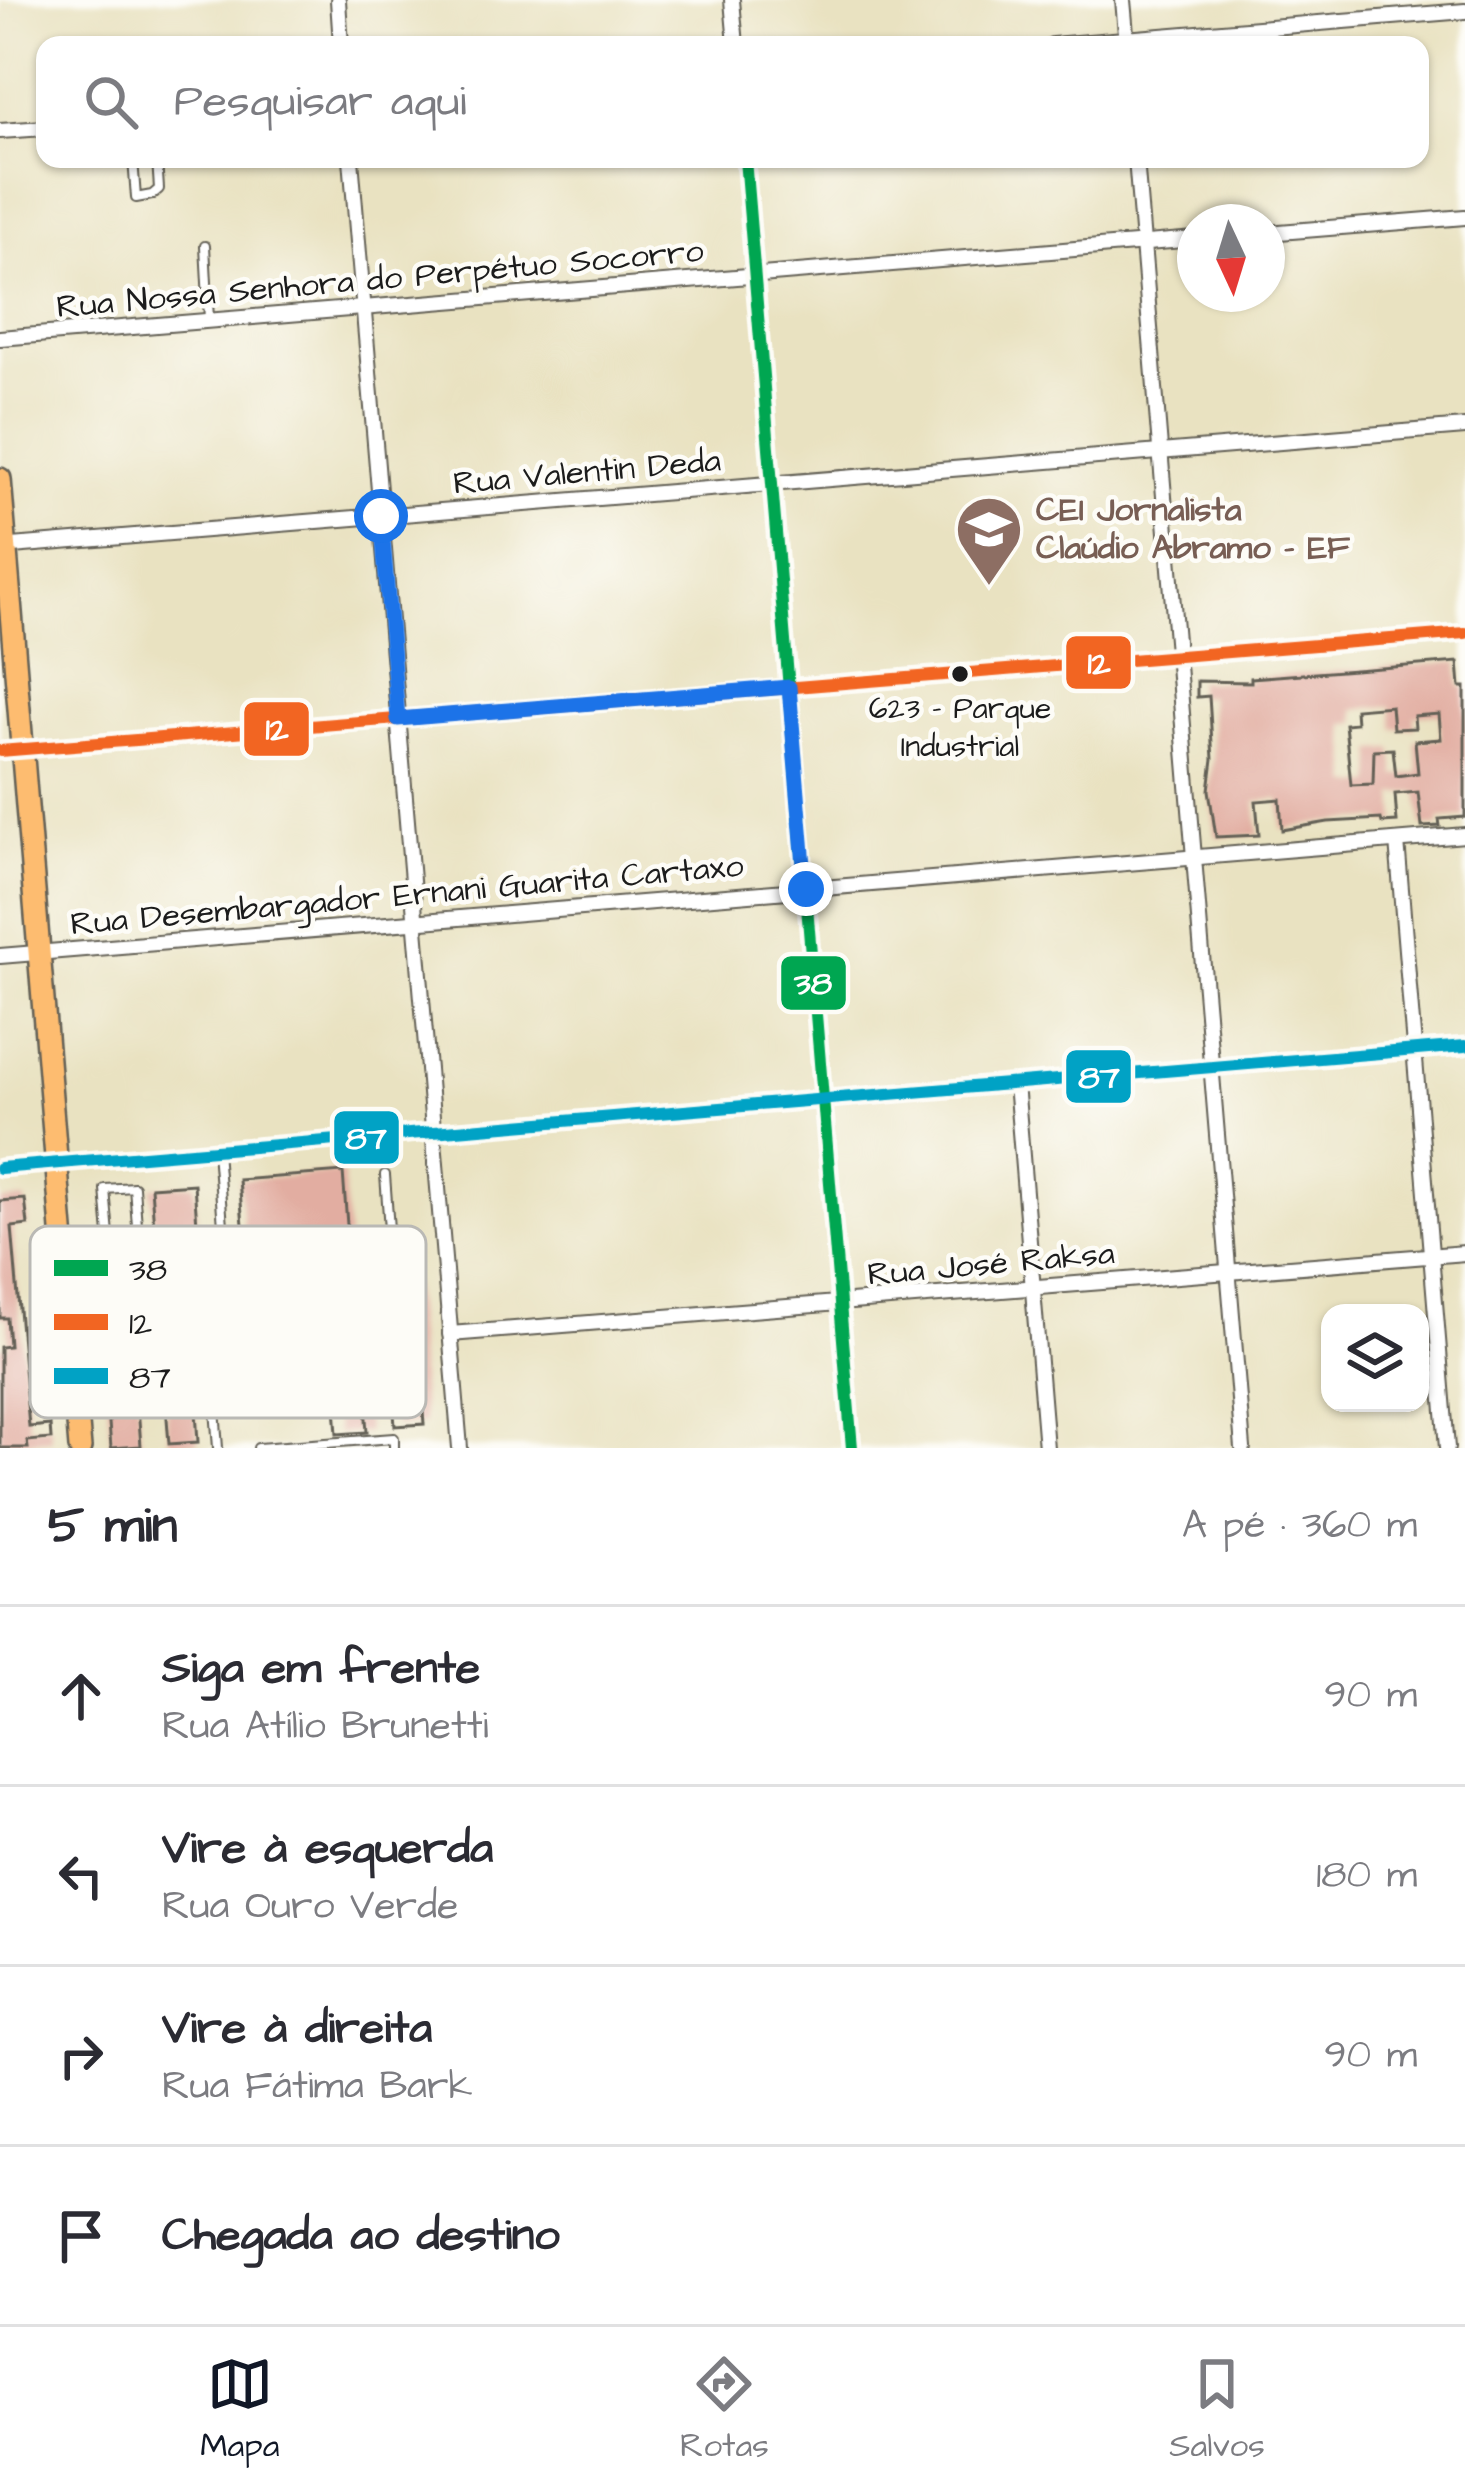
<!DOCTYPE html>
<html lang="pt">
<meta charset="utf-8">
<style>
:root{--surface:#fff;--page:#f2f2f3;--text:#2b2b33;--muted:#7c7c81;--line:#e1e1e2;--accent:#111827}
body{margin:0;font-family:"Architects Daughter",sans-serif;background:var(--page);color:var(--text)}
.controls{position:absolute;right:36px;bottom:36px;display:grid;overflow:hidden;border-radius:24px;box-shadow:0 3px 9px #0004}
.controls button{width:108px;height:108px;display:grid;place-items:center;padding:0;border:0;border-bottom:3px solid var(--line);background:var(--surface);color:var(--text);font:60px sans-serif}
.compass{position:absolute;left:1177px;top:204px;width:108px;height:108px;border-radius:50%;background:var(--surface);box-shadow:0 3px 9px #0004;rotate:176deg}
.stop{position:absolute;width:36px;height:36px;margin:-27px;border:9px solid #1a73e8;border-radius:50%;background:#fff}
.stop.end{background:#1a73e8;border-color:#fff;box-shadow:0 3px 12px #0008}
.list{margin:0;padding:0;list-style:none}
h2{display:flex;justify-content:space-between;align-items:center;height:156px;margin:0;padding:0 48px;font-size:51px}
h2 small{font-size:39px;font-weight:400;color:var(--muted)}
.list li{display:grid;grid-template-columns:78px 1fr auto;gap:36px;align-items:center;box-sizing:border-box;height:180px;padding:0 48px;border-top:3px solid var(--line)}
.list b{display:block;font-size:45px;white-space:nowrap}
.list p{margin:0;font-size:39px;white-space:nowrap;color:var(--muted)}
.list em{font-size:39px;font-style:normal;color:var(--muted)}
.icon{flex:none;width:66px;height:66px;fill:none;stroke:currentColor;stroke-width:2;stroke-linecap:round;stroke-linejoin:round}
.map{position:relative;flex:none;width:1465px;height:1448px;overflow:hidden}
.search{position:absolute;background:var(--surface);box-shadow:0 3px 9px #0004;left:36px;right:36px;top:36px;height:132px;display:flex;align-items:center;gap:30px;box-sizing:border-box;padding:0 42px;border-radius:24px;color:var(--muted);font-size:45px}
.sheet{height:876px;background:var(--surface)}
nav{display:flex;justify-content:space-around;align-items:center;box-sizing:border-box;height:168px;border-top:3px solid var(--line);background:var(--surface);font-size:33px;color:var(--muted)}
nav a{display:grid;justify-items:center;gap:6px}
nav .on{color:var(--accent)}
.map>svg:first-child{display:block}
.building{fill:#e2ada1;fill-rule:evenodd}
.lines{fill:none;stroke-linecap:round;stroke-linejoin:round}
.service-casing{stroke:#646156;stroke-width:12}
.minor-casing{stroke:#646156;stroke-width:18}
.primary-casing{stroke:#646156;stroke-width:26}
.service{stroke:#fff;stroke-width:8}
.minor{stroke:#fff;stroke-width:14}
.primary{stroke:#fdbc70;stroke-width:21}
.bus-1-casing{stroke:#fdfcf7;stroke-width:21}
.bus-2-casing{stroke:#fdfcf7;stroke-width:21}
.bus-3-casing{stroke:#fdfcf7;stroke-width:21}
.bus-1{stroke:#00a651;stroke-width:12}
.bus-2{stroke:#f26522;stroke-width:12}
.bus-3{stroke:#01a2c5;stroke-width:12}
.route{stroke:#1a73e8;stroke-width:15}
.bus-dot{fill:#1c1c1c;stroke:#fdfcf7;stroke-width:4.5}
.labels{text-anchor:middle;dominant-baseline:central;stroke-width:9;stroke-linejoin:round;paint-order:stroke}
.bus-label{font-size:30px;fill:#1c1c1c;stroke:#fdfcf7}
.street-label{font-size:33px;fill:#1c1c1c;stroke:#fdfcf7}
.education-label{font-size:33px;font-weight:bold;fill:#785e54;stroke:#fdfcf7;text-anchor:start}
.key{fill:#fdfcf7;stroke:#bab9b5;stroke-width:3}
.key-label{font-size:33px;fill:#1c1c1c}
.line-badge{stroke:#fdfcf7;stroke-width:4.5}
.badge-label{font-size:33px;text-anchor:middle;font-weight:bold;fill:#fff}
</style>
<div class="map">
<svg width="1465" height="1448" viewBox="0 0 1465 1448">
<rect width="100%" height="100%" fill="#fdfcf7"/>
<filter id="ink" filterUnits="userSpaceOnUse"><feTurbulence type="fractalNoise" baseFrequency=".00833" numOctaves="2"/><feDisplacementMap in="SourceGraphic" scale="24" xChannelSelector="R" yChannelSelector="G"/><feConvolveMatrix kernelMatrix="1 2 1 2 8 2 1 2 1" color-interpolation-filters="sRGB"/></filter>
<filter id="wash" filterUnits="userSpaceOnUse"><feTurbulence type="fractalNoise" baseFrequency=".004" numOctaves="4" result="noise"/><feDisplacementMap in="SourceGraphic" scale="48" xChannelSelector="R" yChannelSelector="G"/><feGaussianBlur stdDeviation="2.7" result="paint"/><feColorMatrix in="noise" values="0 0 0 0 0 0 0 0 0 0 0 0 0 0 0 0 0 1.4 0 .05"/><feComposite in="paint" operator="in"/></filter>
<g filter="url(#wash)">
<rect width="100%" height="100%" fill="#e9e2c1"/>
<g id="blocks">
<g class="building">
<path d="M1458,662L1460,687H1465V817L1439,819L1440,826L1422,827L1418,792L1395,794L1397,822L1382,823L1381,819L1328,822L1282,830L1280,799L1256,801L1259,835L1216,837L1209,790L1213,759L1209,696L1197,697V681L1251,682V678ZM1391,706L1393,729L1415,728L1414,716L1439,714L1441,739L1415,741L1418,773L1396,776L1393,749L1374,750L1373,784L1351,785L1345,724L1356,723L1355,709Z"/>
<polygon points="343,1172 348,1238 245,1247 239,1180"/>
<polygon points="194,1184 199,1251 156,1254 151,1187"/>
<polygon points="25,1199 28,1225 12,1227 29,1427 50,1425 51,1439 27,1441 28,1448 0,1448 0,1347 9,1346 7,1318 0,1318 0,1201"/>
<polygon points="350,1255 350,1263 411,1259 424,1424 395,1426 388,1335 360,1337 367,1432 337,1434 330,1340 303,1342 305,1382 221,1388 219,1359 253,1357 246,1263"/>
<polygon points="200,1267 207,1350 192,1351 198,1442 169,1444 162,1354 134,1356 141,1446 111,1448 98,1283 157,1279 157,1271"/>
</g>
</g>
</g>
<g filter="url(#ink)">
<use href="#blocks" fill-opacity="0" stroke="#646156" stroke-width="3"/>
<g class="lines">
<defs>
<g id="service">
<polyline points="133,159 136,198 152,195 159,189 157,159"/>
<polyline points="205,246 209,319"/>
<polyline points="217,1151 232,1337"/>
<polyline points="110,1246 105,1189 134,1187 140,1264 390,1243 385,1175"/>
<polyline points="214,1396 218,1448"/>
<polyline points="258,1448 394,1438 394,1448"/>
</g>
<g id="minor">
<polyline points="338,0 341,45"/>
<polyline points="732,0 736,45"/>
<polyline points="1123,0 1127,45"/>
<polyline points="1052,45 1465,11"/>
<polyline points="0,131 45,128"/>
<polyline points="351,159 460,1448"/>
<polyline points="745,159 852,1448"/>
<polyline points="1136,159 1243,1448"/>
<polyline points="1267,233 1465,217"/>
<polyline points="0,338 1195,239"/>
<polyline points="0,547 1465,427"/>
<polyline points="0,751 1465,633"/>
<polyline points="1397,841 1447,1448"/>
<polyline points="0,956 1465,835"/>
<polyline points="1016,1083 1046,1448"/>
<polyline points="0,1168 1465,1046"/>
<polyline points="450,1334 1465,1253"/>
</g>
<polyline id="primary" points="0,479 80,1448"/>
</defs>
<use href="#service" class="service-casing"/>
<use href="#minor" class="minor-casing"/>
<use href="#primary" class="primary-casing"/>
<use href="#service" class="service"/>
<use href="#minor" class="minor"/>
<use href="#primary" class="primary"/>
<defs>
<polyline id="bus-1" points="745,159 852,1448"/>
<polyline id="bus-2" points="0,751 1465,633"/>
<polyline id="bus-3" points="0,1168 1465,1046"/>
</defs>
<use href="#bus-1" class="bus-1-casing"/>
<use href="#bus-2" class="bus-2-casing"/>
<use href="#bus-3" class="bus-3-casing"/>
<use href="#bus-1" class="bus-1"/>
<use href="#bus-2" class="bus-2"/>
<use href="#bus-3" class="bus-3"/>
</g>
</g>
<g class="lines" filter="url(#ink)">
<polyline class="route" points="381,516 398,719 789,687 806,889"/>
</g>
<defs>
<symbol id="school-pin" viewBox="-11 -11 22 30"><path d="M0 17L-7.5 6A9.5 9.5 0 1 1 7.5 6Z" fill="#8d6e63" stroke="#fdfcf7"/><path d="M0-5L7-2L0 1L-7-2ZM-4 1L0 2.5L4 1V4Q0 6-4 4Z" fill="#fff"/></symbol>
</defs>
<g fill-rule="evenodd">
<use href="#school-pin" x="951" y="491" width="76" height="104"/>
</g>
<circle class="bus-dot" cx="960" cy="674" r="10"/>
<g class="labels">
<g class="bus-label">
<text x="960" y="709">623 - Parque<tspan x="960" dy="38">Industrial</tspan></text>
</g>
<g class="street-label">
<text transform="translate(380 279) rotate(-5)">Rua Nossa Senhora do Perpétuo Socorro</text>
<text transform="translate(587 472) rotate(-5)">Rua Valentin Deda</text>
<text transform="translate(407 895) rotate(-5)">Rua Desembargador Ernani Guarita Cartaxo</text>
<text transform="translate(991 1264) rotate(-5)">Rua José Raksa</text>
</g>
<g class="education-label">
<text x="1036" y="510">CEI Jornalista<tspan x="1036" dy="38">Claúdio Abramo - EF</tspan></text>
</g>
</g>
<rect x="30" y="1226" width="396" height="192" rx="18" class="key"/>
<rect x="54" y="1260" width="54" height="16" fill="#00a651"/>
<rect x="54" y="1314" width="54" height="16" fill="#f26522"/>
<rect x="54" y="1368" width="54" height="16" fill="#01a2c5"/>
<g class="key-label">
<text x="129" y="1280">38</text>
<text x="129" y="1334">12</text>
<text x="129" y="1388">87</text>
</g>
<g class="line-badge">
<rect x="1064" y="634" width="69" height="57" rx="12" fill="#f26522"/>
<rect x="242" y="700" width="69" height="58" rx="12" fill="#f26522"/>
<rect x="779" y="954" width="69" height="58" rx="12" fill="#00a651"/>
<rect x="1064" y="1048" width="69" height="57" rx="12" fill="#01a2c5"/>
<rect x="332" y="1109" width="69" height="57" rx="12" fill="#01a2c5"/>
</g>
<g class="badge-label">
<text x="1099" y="674">12</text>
<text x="277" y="740">12</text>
<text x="813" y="994">38</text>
<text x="1099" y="1088">87</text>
<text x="366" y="1149">87</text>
</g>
</svg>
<div class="controls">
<button><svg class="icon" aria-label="layers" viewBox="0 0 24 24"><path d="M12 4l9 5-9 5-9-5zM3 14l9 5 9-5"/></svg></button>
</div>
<svg class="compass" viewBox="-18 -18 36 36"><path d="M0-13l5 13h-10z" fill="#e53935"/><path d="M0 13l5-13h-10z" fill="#7c7c81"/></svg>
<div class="stop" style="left:381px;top:516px"></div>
<div class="stop end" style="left:806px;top:889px"></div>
<div class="search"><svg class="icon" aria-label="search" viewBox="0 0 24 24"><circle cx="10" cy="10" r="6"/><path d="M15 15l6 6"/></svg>Pesquisar aqui</div>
</div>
<section class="sheet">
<h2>5 min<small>A pé · 360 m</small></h2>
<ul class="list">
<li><svg class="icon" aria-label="ahead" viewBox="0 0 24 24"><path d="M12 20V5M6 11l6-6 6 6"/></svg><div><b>Siga em frente</b><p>Rua Atílio Brunetti</p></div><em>90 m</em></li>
<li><svg class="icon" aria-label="left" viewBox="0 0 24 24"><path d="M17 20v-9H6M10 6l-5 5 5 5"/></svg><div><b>Vire à esquerda</b><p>Rua Ouro Verde</p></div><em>180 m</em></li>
<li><svg class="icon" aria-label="right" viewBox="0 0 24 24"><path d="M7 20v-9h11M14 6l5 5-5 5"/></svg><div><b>Vire à direita</b><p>Rua Fátima Bark</p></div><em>90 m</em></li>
<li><svg class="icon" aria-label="arrive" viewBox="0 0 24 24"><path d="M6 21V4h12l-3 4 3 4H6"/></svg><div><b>Chegada ao destino</b></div></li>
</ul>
</section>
<nav>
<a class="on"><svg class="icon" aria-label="map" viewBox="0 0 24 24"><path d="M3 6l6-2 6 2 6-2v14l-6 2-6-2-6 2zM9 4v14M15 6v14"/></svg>Mapa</a>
<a><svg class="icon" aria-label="directions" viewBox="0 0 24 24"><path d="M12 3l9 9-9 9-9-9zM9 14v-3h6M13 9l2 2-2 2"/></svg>Rotas</a>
<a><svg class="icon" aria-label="saved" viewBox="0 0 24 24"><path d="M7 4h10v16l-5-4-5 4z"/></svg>Salvos</a>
</nav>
